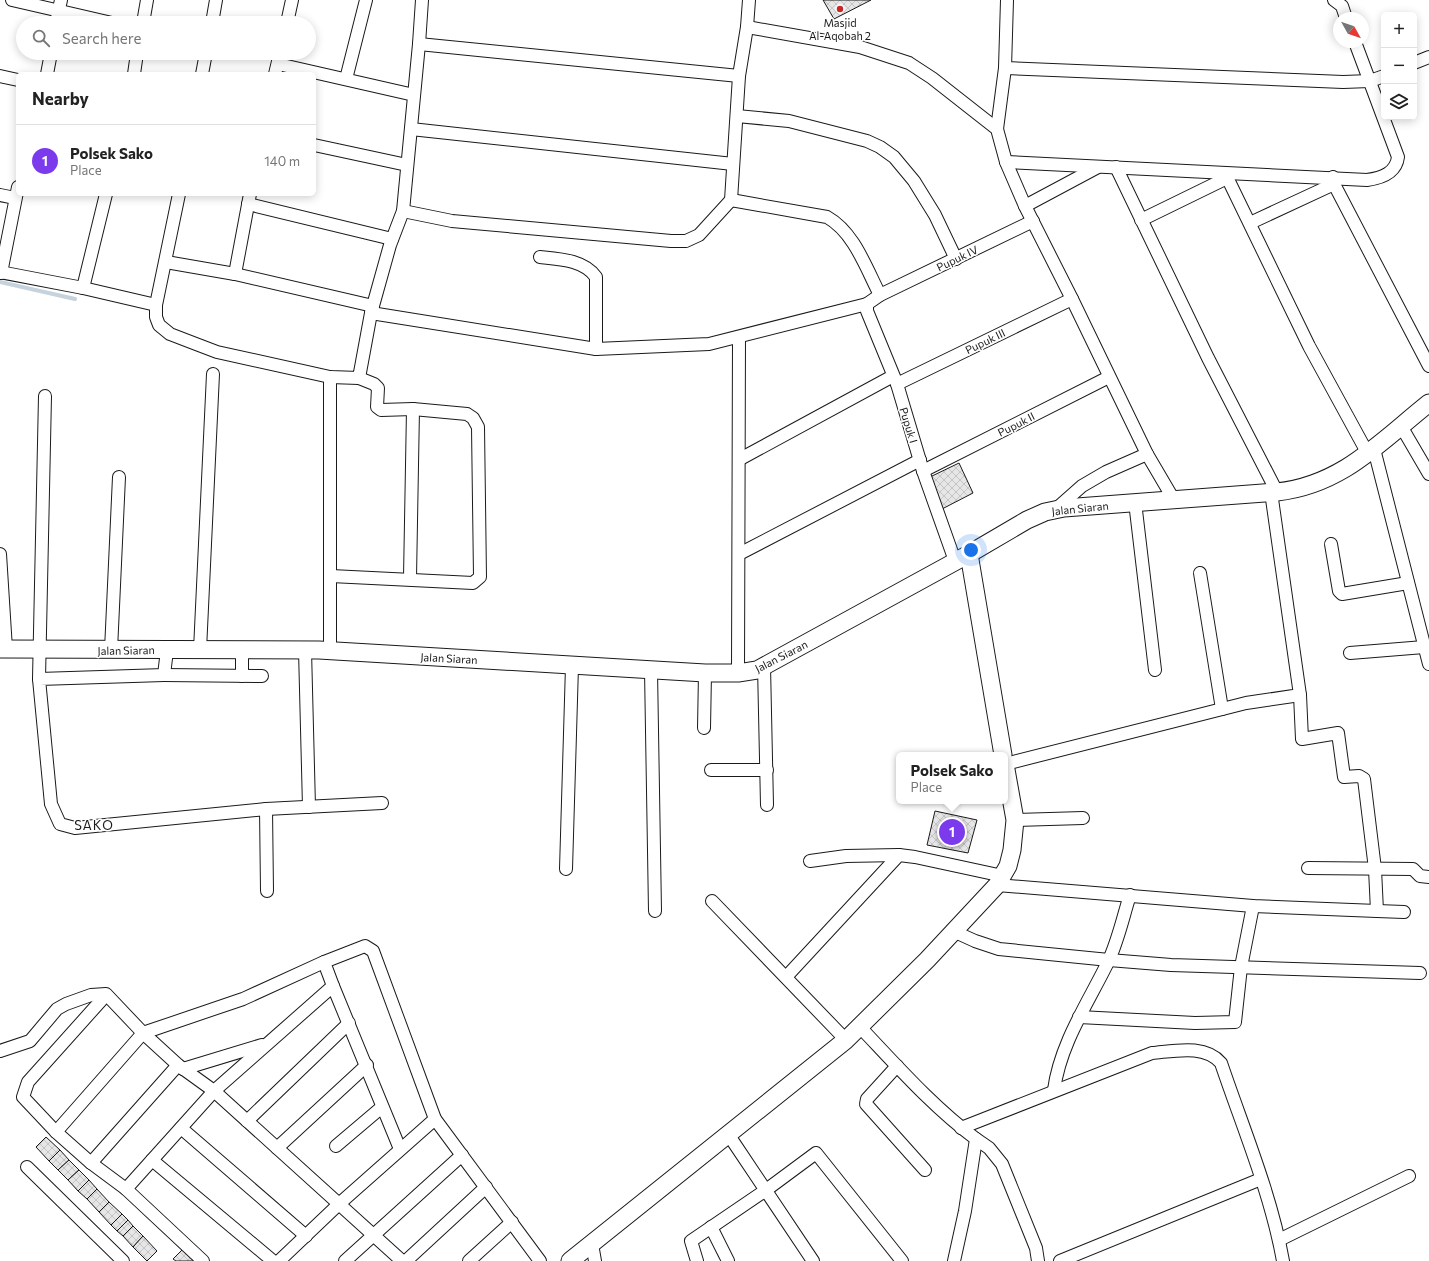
<!DOCTYPE html>
<meta charset="utf-8">
<style>
:root{--surface:#fff;--page:#f2f2f2;--text:#222;--muted:#767676;--line:#e0e0e0;--accent:#7c3aed}
body{margin:0;font-family:Commissioner,sans-serif;background:var(--page);color:var(--text)}
.controls{position:absolute;right:12px;top:12px;display:grid;overflow:hidden;border-radius:6px;box-shadow:0 2px 10px #0003}
.controls button{width:36px;height:36px;display:grid;place-items:center;padding:0;border:0;border-bottom:1px solid var(--line);background:var(--surface);color:var(--text);font:20px sans-serif}
.compass{position:absolute;left:1333px;top:12px;width:36px;height:36px;border-radius:50%;background:var(--surface);box-shadow:0 2px 10px #0003;rotate:130deg}
.you{position:absolute;left:971px;top:550px;width:14px;height:14px;margin:-10px;border:3px solid #fff;border-radius:50%;background:#1a73e8;box-shadow:0 0 0 6px #1a73e833}
.badge{display:grid;place-items:center;width:26px;height:26px;border-radius:50%;background:var(--accent);color:#fff;font-size:13px;font-weight:700}
.pin{position:absolute;translate:-50% -50%;border:2px solid #fff;box-shadow:0 1px 4px #0006}
.popup{position:absolute;left:896px;top:752px;width:112px;height:52px;box-sizing:border-box;display:grid;place-content:center;border-radius:6px;background:var(--surface);filter:drop-shadow(0 1px 3px #0005);font-size:13px;white-space:nowrap;color:var(--muted)}
.popup b{font-size:15px;color:var(--text)}
.popup::after{content:'';position:absolute;left:50%;top:100%;margin-left:-8px;border:8px solid transparent;border-top-color:var(--surface)}
.list{margin:0;padding:0;list-style:none}
h2{display:flex;justify-content:space-between;align-items:center;height:52px;margin:0;padding:0 16px;font-size:17px}
h2 small{font-size:13px;font-weight:400;color:var(--muted)}
.list li{display:grid;grid-template-columns:26px 1fr auto;gap:12px;align-items:center;box-sizing:border-box;height:72px;padding:0 16px;border-top:1px solid var(--line)}
.list b{display:block;font-size:15px;white-space:nowrap}
.list p{margin:0;font-size:13px;white-space:nowrap;color:var(--muted)}
.list em{font-size:13px;font-style:normal;color:var(--muted)}
.icon{flex:none;width:22px;height:22px;fill:none;stroke:currentColor;stroke-width:2;stroke-linecap:round;stroke-linejoin:round}
.map{position:relative;flex:none;width:1429px;height:1261px;overflow:hidden}
.search{position:absolute;background:var(--surface);box-shadow:0 2px 10px #0003;left:16px;top:16px;width:300px;height:44px;display:flex;align-items:center;gap:10px;box-sizing:border-box;padding:0 14px;border-radius:22px;color:var(--muted);font-size:15px}
.panel{position:absolute;background:var(--surface);box-shadow:0 2px 10px #0003;left:16px;top:72px;width:300px;height:124px;border-radius:6px}
.map>svg:first-child{display:block}
.lines{fill:none;stroke-linecap:round;stroke-linejoin:round}
.stream{stroke:#c6d2dc;stroke-width:4}
.building{fill:url(#building-cross-hatch);stroke:#1a1a1a}
.street-casing{stroke:#1a1a1a;stroke-width:14}
.secondary-casing{stroke:#1a1a1a;stroke-width:19}
.street{stroke:#fff;stroke-width:12}
.secondary{stroke:#fff;stroke-width:17}
.poi-dot{fill:#c62828;stroke:#fff;stroke-width:1.5}
.labels{text-anchor:middle;dominant-baseline:central;stroke-width:3;stroke-linejoin:round;paint-order:stroke}
.poi-label{font-size:11px;fill:#1a1a1a;stroke:#fff}
.street-label{font-size:11px;fill:#1a1a1a;stroke:#fff}
.quarter-label{font-size:13px;letter-spacing:1px;fill:#1a1a1a;stroke:#fff}
</style>
<div class="map">
<svg width="1429" height="1261" viewBox="0 0 1429 1261">
<defs>
<pattern id="building-cross-hatch" width="8" height="8" patternUnits="userSpaceOnUse"><rect width="8" height="8" fill="#e6e6e6"/><path d="M0 0l8 8M0 8l8-8" fill="none" stroke="#c5c5c5"/></pattern>
</defs>
<rect width="100%" height="100%" fill="#fff"/>
<g class="lines">
<polyline class="stream" points="0,282 75,299"/>
</g>
<g class="building">
<polygon points="823,0 871,0 834,19"/>
<polygon points="959,463 973,493 942,509 930,477"/>
<polygon points="935,811 977,820 968,853 927,845"/>
<polygon points="46,1137 60,1150 49,1161 36,1147"/>
<polygon points="60,1150 69,1160 58,1170 49,1161"/>
<polygon points="69,1160 79,1170 68,1180 58,1170"/>
<polygon points="79,1170 89,1180 78,1191 68,1180"/>
<polygon points="89,1180 97,1189 87,1199 78,1191"/>
<polygon points="97,1189 109,1202 99,1212 87,1199"/>
<polygon points="109,1202 122,1214 111,1225 99,1212"/>
<polygon points="122,1214 128,1220 117,1231 111,1225"/>
<polygon points="128,1220 133,1226 123,1236 117,1231"/>
<polygon points="133,1226 143,1236 133,1247 123,1236"/>
<polygon points="143,1236 157,1251 147,1261 133,1247"/>
<polygon points="184,1248 196,1261 176,1261 173,1259"/>
</g>
<g class="lines">
<defs>
<g id="street">
<polyline points="12,0 112,23"/>
<polyline points="1334,0 1342,6 1346,18"/>
<polyline points="56,23 61,0"/>
<polyline points="143,23 147,0"/>
<polyline points="212,23 216,0"/>
<polyline points="287,23 292,0"/>
<polyline points="747,27 860,47 909,63 932,78 997,129 1006,162 1025,206 1072,299 1147,454 1174,500"/>
<polyline points="419,44 739,76"/>
<polyline points="1414,63 1429,57"/>
<polyline points="278,64 414,95"/>
<polyline points="1005,68 1343,82 1370,81 1384,76"/>
<polyline points="47,74 51,53"/>
<polyline points="134,74 137,53"/>
<polyline points="202,74 206,53"/>
<polyline points="275,74 280,53"/>
<polyline points="0,76 18,80"/>
<polyline points="346,79 366,0"/>
<polyline points="737,116 789,121 867,141 880,147 894,157 914,181 935,215 956,259"/>
<polyline points="411,129 733,164"/>
<polyline points="997,129 1005,68 1007,0"/>
<polyline points="314,145 407,165"/>
<path d="M1006,162L1367,180C1382,178 1396,173 1398,157L1355,42"/>
<polyline points="1116,167 1208,358 1277,492"/>
<polyline points="1225,173 1309,346 1368,454"/>
<polyline points="1333,177 1334,184 1429,366"/>
<polyline points="179,194 156,305 156,317 159,325 170,334 196,344 217,352 330,377 359,378 371,313 390,245 403,211 419,44 422,0"/>
<polyline points="0,195 15,198"/>
<path d="M731,200L827,217C854,232 866,268 880,295"/>
<polyline points="248,204 392,239"/>
<polyline points="1025,206 1098,167"/>
<polyline points="403,211 452,221 671,241 686,241 699,235 731,200 739,76 747,27 749,0"/>
<polyline points="1141,220 1227,178"/>
<polyline points="1250,223 1334,184"/>
<path d="M540,257C560,259 584,260 596,277V349"/>
<polyline points="166,262 235,274 373,306"/>
<polyline points="0,272 83,288 156,305"/>
<polyline points="1,273 18,187"/>
<polyline points="235,274 250,194"/>
<polyline points="83,288 106,194"/>
<polyline points="371,313 596,349 709,344 867,304"/>
<polyline points="897,384 1072,299"/>
<polyline points="1401,426 1429,474"/>
<polyline points="1374,449 1429,664"/>
<polyline points="740,459 893,376"/>
<polyline points="923,471 1109,377"/>
<polyline points="1135,502 1155,670"/>
<polyline points="1056,509 1082,486 1106,472 1147,454"/>
<polyline points="1331,544 1339,591 1342,594 1408,583"/>
<polyline points="0,554 6,649"/>
<polyline points="739,554 920,460"/>
<polyline points="955,561 923,471 897,384 867,311 867,304 880,295 1033,221"/>
<polyline points="1200,573 1222,709"/>
<polyline points="331,576 473,583 480,577 478,427 473,418 467,414 413,409 381,410 377,407 378,388 374,384 359,378"/>
<polyline points="410,578 413,409"/>
<polyline points="111,650 119,477"/>
<polyline points="167,650 164,675 39,679 51,804 60,824 75,828 266,809 382,803"/>
<polyline points="200,650 213,374"/>
<polyline points="242,650 242,676"/>
<polyline points="305,650 309,807"/>
<polyline points="330,651 330,377"/>
<polyline points="1350,653 1424,647"/>
<polyline points="764,666 767,805"/>
<polyline points="651,670 655,911"/>
<polyline points="738,673 739,337"/>
<polyline points="164,675 262,676"/>
<polyline points="39,679 45,396"/>
<polyline points="704,728 705,673"/>
<polyline points="1005,764 1246,703 1300,695 1271,492"/>
<polyline points="711,770 767,770"/>
<polyline points="266,809 267,891"/>
<polyline points="1015,820 1083,818"/>
<polyline points="810,861 846,856 899,855"/>
<polyline points="1308,868 1413,869 1420,876 1429,877"/>
<polyline points="566,869 572,666"/>
<polyline points="997,885 1253,906 1377,911 1375,869 1364,779 1359,776 1344,777 1338,733 1302,739 1300,695"/>
<polyline points="712,901 846,1040"/>
<polyline points="1377,911 1404,912"/>
<polyline points="953,931 975,941 999,949 1109,960 1171,965 1420,973"/>
<polyline points="324,962 333,986"/>
<polyline points="786,977 899,855 915,857 1003,876"/>
<polyline points="106,995 28,1082 23,1097 56,1132 91,1163 126,1189 203,1261"/>
<polyline points="1079,1017 1195,1023 1235,1022 1241,967 1253,906"/>
<path d="M860,1027C897,1066 933,1107 976,1139L965,1211L954,1261"/>
<polyline points="0,1051 30,1041 57,1009 66,1004 91,995 106,994 143,1033 178,1065 214,1091 402,1261"/>
<polyline points="897,1066 867,1099 866,1104 925,1170"/>
<polyline points="183,1069 262,1045"/>
<path d="M1054,1090C1060,1044 1088,1003 1108,962C1118,941 1123,917 1130,895"/>
<polyline points="247,1121 349,1023"/>
<polyline points="181,1128 306,1236"/>
<path d="M961,1128L1152,1053C1175,1051 1205,1044 1221,1063C1243,1128 1271,1194 1283,1261"/>
<polyline points="56,1132 143,1033 243,999 324,962 365,946 373,951 435,1119 540,1261"/>
<polyline points="728,1134 813,1261"/>
<polyline points="976,1139 989,1148 1002,1164 1036,1248 1038,1261"/>
<polyline points="336,1146 382,1107"/>
<polyline points="277,1148 367,1065"/>
<polyline points="152,1160 273,1261"/>
<polyline points="91,1163 178,1065"/>
<polyline points="27,1167 123,1261"/>
<polyline points="126,1189 214,1091 333,986 400,1149"/>
<polyline points="711,1227 728,1261"/>
<polyline points="1279,1240 1409,1176"/>
<polyline points="592,1244 595,1261"/>
<polyline points="279,1261 339,1204 435,1119"/>
<polyline points="345,1261 462,1155"/>
<polyline points="406,1261 486,1187"/>
<polyline points="469,1261 512,1222"/>
<polyline points="697,1261 691,1241 766,1190 816,1153 902,1261"/>
<polyline points="1060,1261 1261,1179"/>
</g>
<g id="secondary">
<polyline points="969,554 1003,755"/>
<path d="M0,649L319,650L705,673H738L757,670L969,554L1027,520L1045,512L1064,508L1277,492C1342,485 1380,442 1429,403"/>
<polyline points="570,1261 846,1040 927,960 997,885 1008,866 1012,850 1015,820 1005,764"/>
</g>
</defs>
<use href="#street" class="street-casing"/>
<use href="#secondary" class="secondary-casing"/>
<use href="#street" class="street"/>
<use href="#secondary" class="secondary"/>
</g>
<circle class="poi-dot" cx="840" cy="9" r="4"/>
<g class="labels">
<g class="poi-label">
<text x="840" y="22">Masjid<tspan x="840" dy="13">Al-Aqobah 2</tspan></text>
</g>
<g class="street-label">
<text transform="translate(957 258) rotate(-26)">Pupuk IV</text>
<text transform="translate(985 341) rotate(-26)">Pupuk III</text>
<text transform="translate(1016 424) rotate(-27)">Pupuk II</text>
<text transform="translate(909 425) rotate(73)">Pupuk I</text>
<text transform="translate(1080 508) rotate(-6)">Jalan Siaran</text>
<text transform="translate(126 650) rotate(-1)">Jalan Siaran</text>
<text transform="translate(781 656) rotate(-27)">Jalan Siaran</text>
<text transform="translate(449 658) rotate(3)">Jalan Siaran</text>
</g>
<g class="quarter-label">
<text x="94" y="825">SAKO</text>
</g>
</g>
</svg>
<div class="controls">
<button>+</button>
<button>−</button>
<button><svg class="icon" aria-label="layers" viewBox="0 0 24 24"><path d="M12 4l9 5-9 5-9-5zM3 14l9 5 9-5"/></svg></button>
</div>
<svg class="compass" viewBox="-18 -18 36 36"><path d="M0-13l5 13h-10z" fill="#e53935"/><path d="M0 13l5-13h-10z" fill="#767676"/></svg>
<div class="you"></div>
<div class="pin badge" style="left:952px;top:832px">1</div>
<div class="popup"><b>Polsek Sako</b>Place</div>
<div class="search"><svg class="icon" aria-label="search" viewBox="0 0 24 24"><circle cx="10" cy="10" r="6"/><path d="M15 15l6 6"/></svg>Search here</div>
<section class="panel">
<h2>Nearby<small></small></h2>
<ul class="list">
<li><span class="badge">1</span><div><b>Polsek Sako</b><p>Place</p></div><em>140 m</em></li>
</ul>
</section>
</div>
